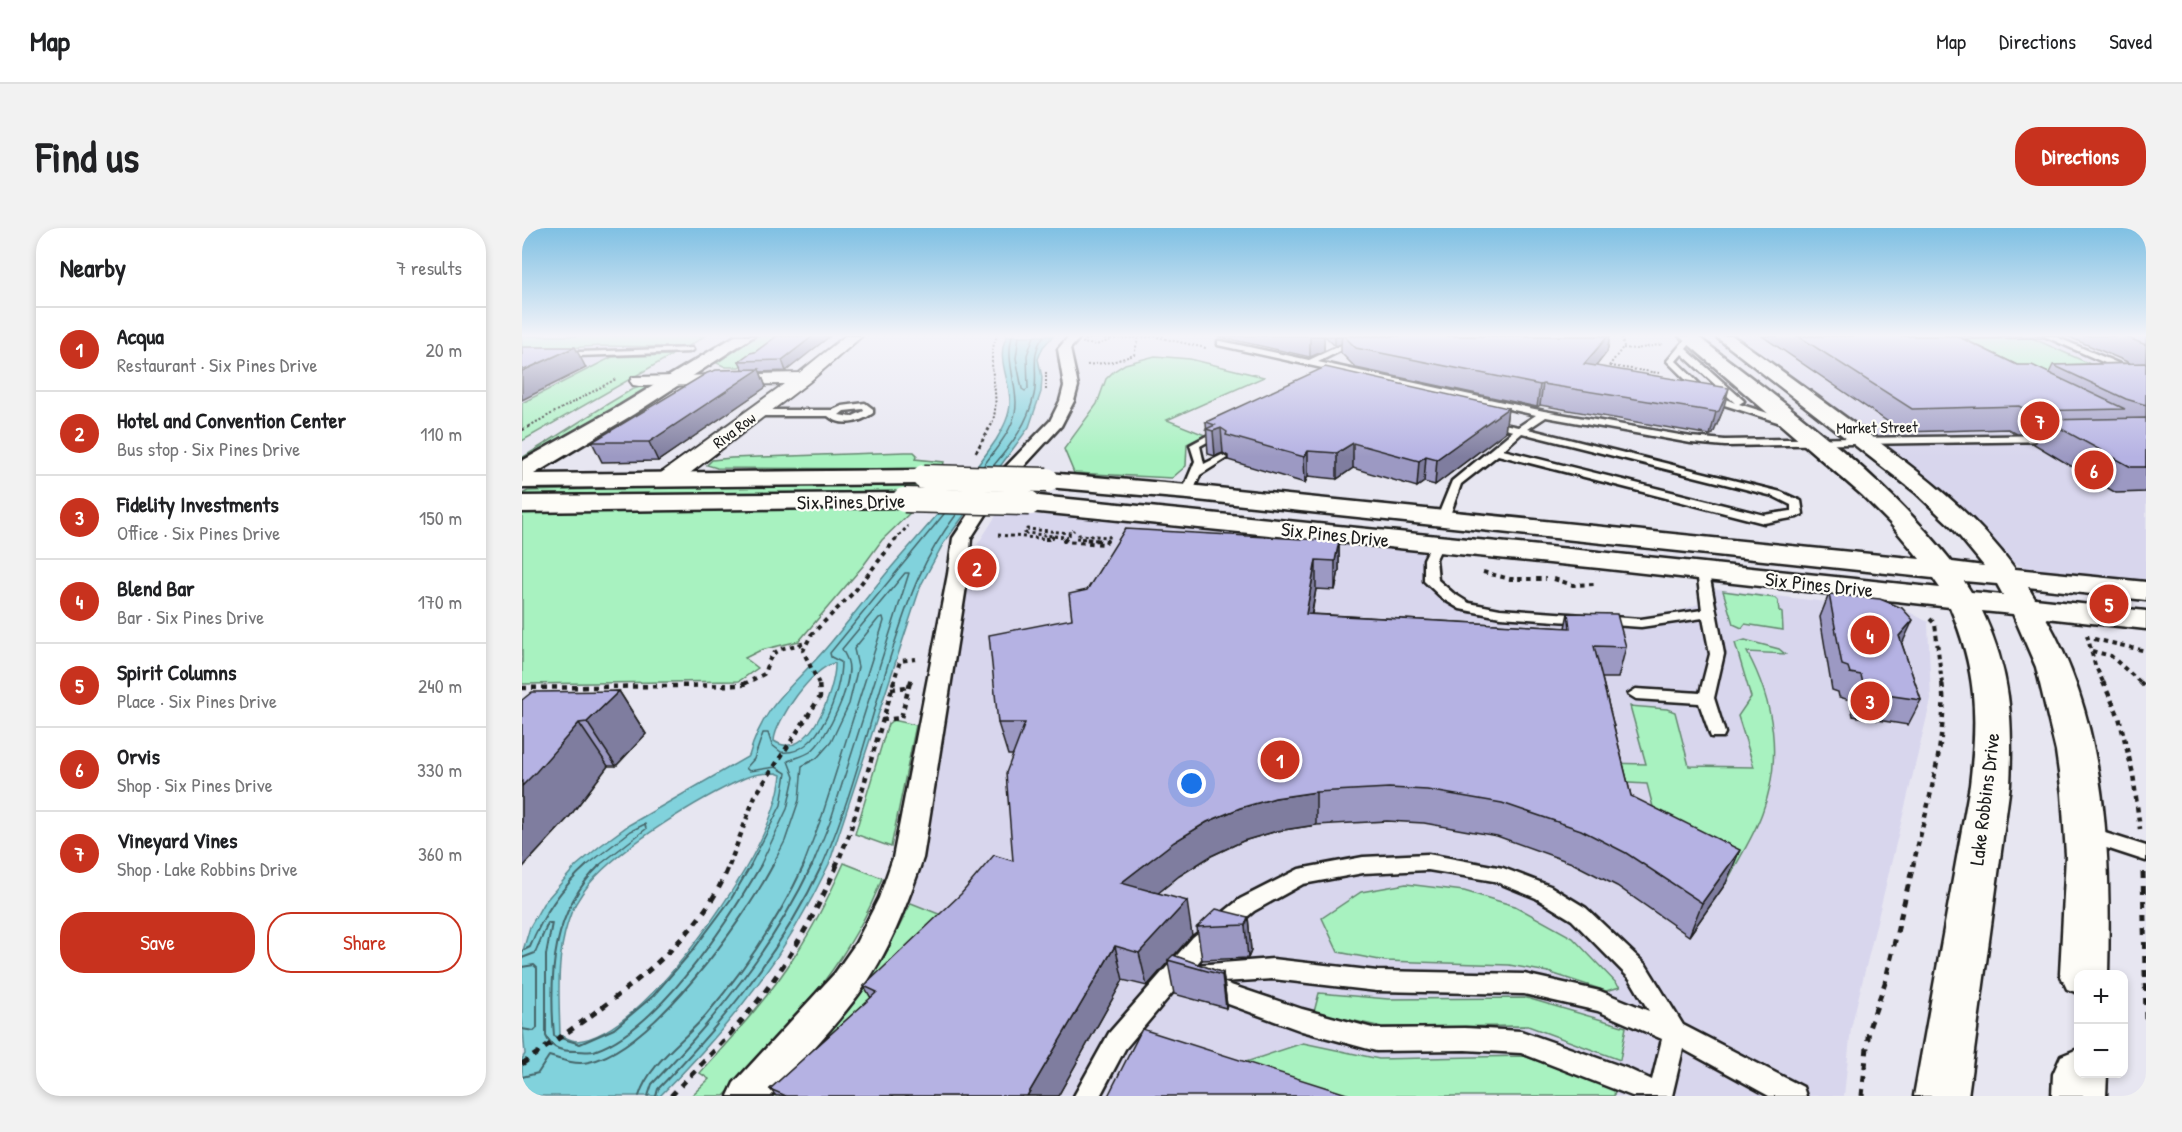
<!DOCTYPE html>
<meta charset="utf-8">
<style>
:root{--surface:#fff;--page:#f2f2f2;--text:#202124;--muted:#757577;--line:#e0e0e0;--accent:#c8321e}
body{margin:0;font-family:"Patrick Hand",sans-serif;background:var(--page);color:var(--text)}
.controls{position:absolute;right:18px;bottom:18px;display:grid;overflow:hidden;border-radius:12px;box-shadow:0 3px 9px #0003}
.controls button{width:54px;height:54px;display:grid;place-items:center;padding:0;border:0;border-bottom:2px solid var(--line);background:var(--surface);color:var(--text);font:30px sans-serif}
.you{position:absolute;left:670px;top:556px;width:21px;height:21px;margin:-15px;border:4px solid #fff;border-radius:50%;background:#1a73e8;box-shadow:0 0 0 9px #1a73e833}
.badge{display:grid;place-items:center;width:39px;height:39px;border-radius:50%;background:var(--accent);color:#fff;font-size:20px;font-weight:700}
.pin{position:absolute;translate:-50% -50%;border:3px solid #fff;box-shadow:0 2px 6px #0006}
.list{margin:0;padding:0;list-style:none}
h2{display:flex;justify-content:space-between;align-items:center;height:78px;margin:0;padding:0 24px;font-size:26px}
h2 small{font-size:20px;font-weight:400;color:var(--muted)}
.list li{display:grid;grid-template-columns:39px 1fr auto;gap:18px;align-items:center;box-sizing:border-box;height:84px;padding:0 24px;border-top:2px solid var(--line)}
.list b{display:block;font-size:22px;white-space:nowrap}
.list p{margin:0;font-size:20px;white-space:nowrap;color:var(--muted)}
.list em{font-size:20px;font-style:normal;color:var(--muted)}
.actions{display:flex;gap:12px;padding:18px 24px}
.actions a{flex:1;padding:14px 0;border:2px solid var(--accent);border-radius:24px;text-align:center;font-size:21px;color:var(--accent)}
.actions .main{background:var(--accent);color:#fff}
.map{position:relative;flex:none;width:1624px;height:868px;overflow:hidden;border-radius:24px}
header{display:flex;align-items:center;gap:36px;box-sizing:border-box;height:84px;padding:0 30px;background:var(--surface);border-bottom:2px solid var(--line)}
header strong{font-size:28px}
nav{display:flex;gap:33px;margin-inline-start:auto;font-size:21px}
.intro{display:flex;align-items:center;justify-content:space-between;box-sizing:border-box;height:144px;padding:0 36px}
h1{margin:0;font-size:42px}
.button{padding:15px 27px;border-radius:24px;background:var(--accent);color:#fff;font-size:21px;font-weight:700}
main{display:flex;gap:36px;padding:0 36px}
aside{flex:1;background:var(--surface);border-radius:24px;box-shadow:0 3px 9px #0003}
.map>svg:first-child{display:block}
.built{fill:#d8d6ed}
.green{fill:#a8f2c0;stroke:#62876e;stroke-width:1.5}
.water{fill:#81d2dc;stroke:#59898f;stroke-width:1.5;fill-rule:evenodd}
.lines{fill:none;stroke-linecap:round;stroke-linejoin:round}
.shore-far1{stroke:#446569;stroke-width:1.5}
.shore{stroke:#446569;stroke-width:2}
.service-casing{stroke:#1c1c1c;stroke-width:5}
.pedestrian-casing{stroke:#1c1c1c;stroke-width:5}
.minor-casing{stroke:#1c1c1c;stroke-width:4}
.tertiary-casing{stroke:#1c1c1c;stroke-width:5}
.path-far4{stroke:#1c1c1c;stroke-width:2;stroke-dasharray:2 2;stroke-linecap:butt}
.path-far3{stroke:#1c1c1c;stroke-width:3;stroke-dasharray:3 3;stroke-linecap:butt}
.path-far2{stroke:#1c1c1c;stroke-width:4;stroke-dasharray:4.5 4.5;stroke-linecap:butt}
.path-far1{stroke:#1c1c1c;stroke-width:4.5;stroke-dasharray:5 5;stroke-linecap:butt}
.path{stroke:#1c1c1c;stroke-width:5;stroke-dasharray:7 7;stroke-linecap:butt}
.service{fill:#fdfcf7;fill-rule:evenodd}
.pedestrian{fill:#fdfcf7;fill-rule:evenodd}
.minor{fill:#fdfcf7;fill-rule:evenodd}
.tertiary{fill:#fdfcf7;fill-rule:evenodd}
.tertiary-bridge-casing{stroke:#1c1c1c;stroke-width:27;stroke-linecap:butt}
.tertiary-bridge{stroke:#fdfcf7;stroke-width:24}
.wall{fill:#9c99c3;stroke:#1c1c1c;stroke-width:1.5}
.shaded-wall{fill:#7f7d9f;stroke:#1c1c1c;stroke-width:1.5}
.building{fill:#b5b2e3;stroke:#1c1c1c;stroke-width:1.5}
.labels{text-anchor:middle;dominant-baseline:central;stroke-width:4.5;stroke-linejoin:round;paint-order:stroke}
.far-street-label{font-size:16px;fill:#1c1c1c;stroke:#fdfcf7}
.street-label{font-size:20px;fill:#1c1c1c;stroke:#fdfcf7}
</style>
<header>
<strong>Map</strong>
<nav><a>Map</a><a>Directions</a><a>Saved</a></nav>
</header>
<div class="intro"><h1>Find us</h1><a class="button">Directions</a></div>
<main>
<aside>
<h2>Nearby<small>7 results</small></h2>
<ul class="list">
<li><span class="badge">1</span><div><b>Acqua</b><p>Restaurant · Six Pines Drive</p></div><em>20 m</em></li>
<li><span class="badge">2</span><div><b>Hotel and Convention Center</b><p>Bus stop · Six Pines Drive</p></div><em>110 m</em></li>
<li><span class="badge">3</span><div><b>Fidelity Investments</b><p>Office · Six Pines Drive</p></div><em>150 m</em></li>
<li><span class="badge">4</span><div><b>Blend Bar</b><p>Bar · Six Pines Drive</p></div><em>170 m</em></li>
<li><span class="badge">5</span><div><b>Spirit Columns</b><p>Place · Six Pines Drive</p></div><em>240 m</em></li>
<li><span class="badge">6</span><div><b>Orvis</b><p>Shop · Six Pines Drive</p></div><em>330 m</em></li>
<li><span class="badge">7</span><div><b>Vineyard Vines</b><p>Shop · Lake Robbins Drive</p></div><em>360 m</em></li>
</ul>
<div class="actions"><a class="main">Save</a><a>Share</a></div>
</aside>
<div class="map">
<svg width="1624" height="868" viewBox="0 0 1624 868">
<rect width="100%" height="100%" fill="#e7e6f1"/>
<filter id="ink" filterUnits="userSpaceOnUse"><feTurbulence type="fractalNoise" baseFrequency=".0167" numOctaves="2"/><feDisplacementMap in="SourceGraphic" scale="12" xChannelSelector="R" yChannelSelector="G"/><feConvolveMatrix kernelMatrix="1 2 1 2 8 2 1 2 1" color-interpolation-filters="sRGB"/></filter>
<g filter="url(#ink)">
<g class="built">
<polygon points="1210,108 1624,108 1624,354 1512,343 1499,338 1486,331 1445,284 1401,248"/>
<polygon points="78,119 109,119 0,175 0,122"/>
<polygon points="475,286 577,289 909,320 906,354 943,380 1120,398 1181,374 1188,360 1387,384 1406,394 1409,472 1329,800 1322,868 244,868 353,736 437,375 452,322"/>
</g>
<g class="green">
<polygon points="0,108 183,108 165,119 78,118 10,122 0,122"/>
<polygon points="235,108 258,108 217,139 204,139 195,135"/>
<polygon points="1510,110 1624,161 1542,162 1439,111"/>
<polygon points="150,127 0,213 0,175 90,129"/>
<polygon points="633,128 668,131 742,149 645,192 683,207 665,216 664,238 650,250 552,245 542,221 575,176 584,151 592,143 603,136"/>
<polygon points="127,156 128,159 122,166 0,238 0,230 84,177 109,162"/>
<polygon points="383,224 392,224 395,227 393,231 422,234 421,239 411,241 195,240 185,237 190,232 209,230"/>
<polygon points="416,255 405,267 0,270 0,266 6,263 238,257"/>
<polygon points="393,280 360,312 341,338 277,413 239,422 223,430 236,440 217,453 0,456 0,282"/>
<polygon points="1201,363 1253,370 1256,373 1257,383 1260,385 1261,402 1223,396 1220,400 1211,396"/>
<path d="M1223,412L1257,421L1263,426L1225,424C1252,474 1261,531 1240,585C1231,610 1216,632 1204,655L1100,601L1137,602L1125,556L1089,554L1085,535L1124,536L1108,478L1145,481L1153,484L1167,538L1232,539L1216,488L1229,469L1213,415Z"/>
<polygon points="371,492 394,497 369,619 333,606 366,496"/>
<path d="M322,635L360,650C328,737 263,801 202,868H169L187,851L178,845C212,807 247,769 274,726C293,697 308,666 322,635Z"/>
<polygon points="884,656 942,663 993,678 1051,710 1098,759 1084,763 1026,744 987,737 863,733 816,724 800,690 839,664"/>
<polygon points="389,675 452,700 299,868 251,868 326,782 358,737"/>
<polygon points="797,765 866,771 1005,770 1104,799 1098,832 1006,798 860,799 792,784"/>
<polygon points="781,815 857,831 1002,828 1093,861 1092,868 732,868 715,837"/>
</g>
<path class="water" d="M485,108H531L521,119L516,131L520,149L519,164L507,199L421,316L399,357L307,636C263,729 210,796 138,868H0V831L3,826L0,789V726L8,699L21,676L54,638L78,618L107,597L227,528C241,476 272,458 305,419C328,392 350,362 373,335C408,295 445,255 474,212C481,200 488,188 488,174C488,151 473,129 485,108ZM313,435C314,460 287,536 252,513C253,492 292,438 313,435ZM254,545L259,547C256,575 243,605 230,629C203,679 115,808 55,813C49,813 43,809 38,807C37,769 34,730 46,694C50,679 59,666 68,655C100,618 178,570 223,550C233,546 243,545 254,545Z"/>
<g class="lines">
<g class="shore-far1">
<polyline points="497,108 494,130 500,161 503,163 506,161 505,127 512,108"/>
<path d="M462,237C475,219 495,198 494,174C493,151 484,131 490,108"/>
<path d="M472,237C490,216 506,195 512,167C517,145 507,126 522,108"/>
<polyline points="64,638 109,603 123,596 124,601 76,638"/>
<path d="M228,638L259,577L264,545L254,539L227,543L224,540L232,531L241,505H246L250,517L259,524C297,529 319,464 319,434L309,429L308,425L422,286"/>
<path d="M238,638L265,581L272,549L266,533C273,530 282,528 288,524C305,512 332,454 326,434C325,430 322,425 320,421L383,345H387L309,591L290,638"/>
<polyline points="250,638 263,613 277,572 280,538 295,530 309,514 327,476 336,439 332,421 357,390 361,389 362,393 300,588 281,638"/>
<path d="M300,638C331,568 348,491 372,417C388,367 401,330 434,287"/>
</g>
<g class="shore">
<path d="M78,637C30,683 27,746 32,808L58,816L92,801L131,768L171,722L209,671L229,637"/>
<path d="M0,723L8,719C21,686 39,660 65,637"/>
<path d="M0,730L13,725L26,695H30L24,727V808C30,822 41,823 54,823C60,823 67,824 72,823C137,801 206,694 239,637"/>
<polyline points="0,739 12,737 15,740 15,800 12,803 0,801"/>
<path d="M0,849L16,845L27,828C40,832 53,837 67,834C130,821 222,692 251,637"/>
<path d="M117,868C127,835 162,813 184,787C222,742 257,691 282,637"/>
<path d="M126,868L130,856C194,790 250,721 290,637"/>
<path d="M134,868L136,861C202,793 260,723 300,637"/>
</g>
<defs>
<g id="service">
<path d="M1166,108L1173,110L1164,121L1220,171L1222,173L1217,176L1271,193V197H1265L1190,173L1179,167L1145,133ZM1160,126L1213,175L1185,163L1154,133Z"/>
<polygon points="1522,108 1532,108 1624,147 1624,153"/>
<path d="M699,113L787,132L819,117H822V121L796,134L1022,183L1169,209L1203,212L1535,207L1540,210L1535,213L1203,218L1169,215L1024,189L1006,201L1259,264L1279,273L1281,286L1275,289L1242,295L976,227L939,256L927,290L921,294L915,290L930,253L991,203L963,196V192L996,199L1014,187L696,117V113ZM1000,205L1251,268L1269,277V283L1242,287L981,222Z"/>
<polygon points="170,120 171,122 167,124 0,130 0,126"/>
<path d="M343,175L351,181V185C338,195 319,199 306,188H234L229,185L234,182H311L320,178ZM341,181L342,183L329,189L317,187L322,183Z"/>
<polygon points="699,200 707,202 678,218 682,236 700,227 705,230 678,247 670,266 662,266 660,264 673,233 668,217"/>
<polygon points="915,312 921,316 914,331 916,352 931,365 947,375 978,381 1119,391 1180,382 1175,343 1181,339 1186,340 1202,426 1192,470 1203,505 1201,509 1189,509 1177,475 1114,471 1106,466 1114,461 1178,465 1188,426 1181,390 1119,399 978,389 938,381 921,371 902,353 902,331 911,313"/>
<polygon points="1564,599 1624,618 1624,633 1557,611 1555,606 1557,601"/>
<path d="M906,626L981,640L1028,658L1064,680L1124,737L1161,797L1281,859L1284,868H1247L1161,821L1150,868H1110L999,825L943,822L854,823L780,803L676,765L673,758L675,754L670,752L667,745L603,821L578,868H552L587,805L671,709L718,671L777,641L841,629ZM906,642L972,653L1014,670L1050,692L1108,751L1127,783L1078,763L1002,746L855,743L751,731L674,737L687,721L732,683L781,656L841,645ZM751,751L855,763L1002,766L1076,783L1140,811L1130,852L1104,840L999,803L943,800L854,801L780,781L700,754Z"/>
</g>
<path id="pedestrian" d="M547,108H559L548,121L556,158L552,173L539,198L480,262L449,310L446,346L401,630C385,677 366,727 336,767C310,802 278,835 249,868H206L212,855L313,745L334,715L357,670L371,630L426,346L431,310L468,255L528,193L538,173L542,158L536,121Z"/>
<polygon id="minor" points="323,108 340,108 287,154 155,255 147,257 139,255 136,250 139,245 262,156 117,158 111,157 108,153 111,149 277,145"/>
<g id="tertiary">
<polygon points="213,108 232,108 112,186 12,246 402,242 410,244 414,249 410,254 402,256 0,260 0,233 98,178"/>
<path d="M1157,108H1175C1264,177 1360,245 1430,334L1462,338L1429,298L1393,264L1193,108H1211C1255,139 1298,171 1341,202C1397,244 1452,284 1493,341L1624,354V372L1506,359L1513,371L1624,383V401L1524,390C1585,497 1589,626 1586,746H1556V765L1545,761L1538,746L1544,627L1540,566L1534,523L1514,439L1491,386L1460,383C1489,445 1491,490 1488,557L1446,868H1392L1448,557C1456,488 1455,444 1428,379L1077,340L507,283L498,280L494,275L498,270L507,267L1077,324L1418,360L1411,350L666,271L525,259L517,257L513,252L517,247L525,245L666,257L1398,331L1367,294L1340,267ZM1442,353L1475,356L1481,367L1449,364Z"/>
<polygon points="376,265 385,267 388,272 385,277 376,279 0,284 0,268"/>
<polygon points="1556,821 1556,846 1585,846 1584,868 1530,868 1531,846 1539,828"/>
</g>
</defs>
<use href="#service" class="service-casing"/>
<use href="#pedestrian" class="pedestrian-casing"/>
<use href="#minor" class="minor-casing"/>
<use href="#tertiary" class="tertiary-casing"/>
<g class="path-far4">
<polygon points="574,109 589,112 574,117 561,115 563,112"/>
<polyline points="635,109 684,120"/>
<polyline points="588,111 642,108"/>
<polyline points="1101,120 1114,121 1141,116"/>
<polyline points="565,137 590,134 612,127 616,111"/>
<polyline points="1087,138 1102,118 1099,108"/>
<polyline points="1088,138 1137,145"/>
<polyline points="524,144 524,164"/>
<polyline points="7,198 94,151"/>
<path d="M469,198C482,166 461,138 475,108"/>
</g>
<g class="path-far3">
<polyline points="0,202 10,197"/>
<polyline points="454,224 469,197"/>
<polyline points="476,307 529,311 532,308 503,305 505,301 549,305 552,302"/>
<polyline points="532,308 546,309"/>
<polyline points="373,312 386,298"/>
<polyline points="543,312 548,306"/>
<polyline points="575,312 554,310 557,307 587,309 590,306"/>
</g>
<g class="path-far2">
<polyline points="523,311 529,311"/>
<polyline points="544,311 542,313 582,316 585,313 559,311"/>
<polyline points="961,344 988,351 1024,351"/>
<polyline points="1032,351 1051,357 1072,356"/>
<polyline points="1408,391 1413,396 1420,456"/>
<polyline points="1565,407 1573,437 1582,456"/>
<polyline points="1572,411 1624,423"/>
<polyline points="1570,423 1589,428 1620,456"/>
<path d="M222,456L242,446C251,417 257,422 284,415"/>
<polyline points="297,456 281,423 289,407 333,363 374,311"/>
<polyline points="371,456 378,433 394,431"/>
<polyline points="388,456 390,448"/>
</g>
<g class="path-far1">
<polyline points="1581,454 1597,489 1611,546 1618,601"/>
<polyline points="1618,454 1624,460"/>
<polyline points="0,460 220,457 225,454"/>
<polyline points="369,461 386,459"/>
<polyline points="360,492 379,490 388,454"/>
<polyline points="207,638 233,568 298,469 297,454"/>
<polyline points="314,638 327,607 372,454"/>
<path d="M1391,638C1403,585 1427,509 1420,454"/>
</g>
<g class="path">
<polyline points="1621,644 1624,792"/>
<path d="M0,836C71,785 176,722 207,637"/>
<path d="M149,868C173,842 199,817 222,790C260,746 292,690 315,637"/>
<polyline points="1340,868 1347,800 1363,755 1391,637"/>
</g>
<use href="#service" class="service"/>
<use href="#pedestrian" class="pedestrian"/>
<use href="#minor" class="minor"/>
<use href="#tertiary" class="tertiary"/>
<defs>
<g id="tertiary-bridge">
<polyline points="402,249 525,252"/>
<polyline points="382,272 507,275"/>
</g>
</defs>
<use href="#tertiary-bridge" class="tertiary-bridge-casing"/>
<use href="#tertiary-bridge" class="tertiary-bridge"/>
</g>
<g class="wall">
<polygon points="255,108 264,143 238,144 244,159 136,233 80,234 70,214 221,141 217,133 233,124"/>
<polygon points="694,108 802,108 802,123 788,129"/>
<polygon points="803,108 1088,108 1085,124 1074,138 1201,182 1191,206 1188,207 1018,177 1015,179 834,140 819,125 819,116 813,118"/>
<polygon points="1240,108 1522,108 1521,110 1442,111 1495,137 1527,145 1531,137 1608,135 1547,109 1540,108 1624,108 1624,264 1594,265 1512,216 1517,206 1495,206 1486,201 1381,204"/>
<polygon points="986,180 983,204 913,257 902,254 895,259 831,240 815,251 786,248 783,255 706,232 706,228 701,225 693,228 686,226 684,194"/>
<polygon points="817,313 817,342 813,362 794,361 790,386 1043,400 1046,385 1104,419 1096,450 1080,450 1109,568 1204,655 1167,708 1095,658 1050,635 975,608 902,595 865,593 794,597 755,603 721,613 689,628 657,648 636,665 670,707 652,728 701,745 705,778 704,780 652,766 646,734 625,758 601,752 536,868 254,868 248,861 349,770 342,758 491,633 491,527 486,527 476,495 550,391"/>
<polygon points="1307,366 1380,416 1399,472 1386,497 1331,488 1328,472 1317,469 1316,464 1310,462 1298,389"/>
<polygon points="97,463 124,506 94,538 86,538 48,588 0,640 0,472"/>
<polygon points="726,689 729,723 726,730 680,732 675,699"/>
</g>
<g class="shaded-wall">
<polygon points="291,108 308,108 264,143 260,132"/>
<polygon points="788,108 802,108 802,123 788,129"/>
<polygon points="813,108 820,108 819,116 813,118"/>
<polygon points="1086,108 1088,108 1085,124 1059,157 1062,136"/>
<polygon points="53,119 64,140 0,172 0,143"/>
<polygon points="237,141 244,159 136,233 127,214"/>
<polygon points="1021,156 1018,177 1015,179 1018,157"/>
<polygon points="1207,160 1201,182 1191,206 1188,207 1194,184"/>
<polygon points="986,180 983,204 913,257 915,231"/>
<polygon points="699,200 701,225 693,228 691,203"/>
<polygon points="831,215 831,240 815,251 815,225"/>
<polygon points="786,223 786,248 783,255 782,229"/>
<polygon points="904,228 902,254 895,259 897,233"/>
<polygon points="817,313 817,342 813,362 813,333"/>
<polygon points="794,332 794,361 784,416 784,386"/>
<polygon points="1391,392 1380,416 1377,408"/>
<polygon points="97,463 124,506 94,538 65,494"/>
<polygon points="57,495 86,538 48,588 0,640 0,558"/>
<polygon points="794,564 794,597 755,603 721,613 689,628 657,648 607,689 599,655 652,614 685,594 718,580 753,570"/>
<polygon points="1218,622 1204,655 1167,708 1180,675"/>
<polygon points="665,673 670,707 647,733 646,732 646,734 625,758 617,725"/>
<polygon points="726,689 729,723 726,730 723,697"/>
<polygon points="593,718 601,752 536,868 505,868"/>
<polygon points="701,745 705,778 704,780 700,747"/>
</g>
<g class="building">
<polygon points="255,108 291,108 260,132 217,133 228,125 233,124"/>
<polygon points="822,108 1086,108 1062,136 1207,160 1197,183 1194,184 1021,156 1018,157 834,120"/>
<polygon points="1276,108 1435,108 1495,137 1510,137 1603,181 1506,183 1497,178 1390,181"/>
<polygon points="1601,108 1624,108 1624,117"/>
<polygon points="0,119 53,119 0,143"/>
<polygon points="1624,135 1624,177 1604,171 1531,137"/>
<polygon points="803,139 986,180 915,231 904,228 897,233 831,215 815,225 786,223 782,229 704,207 705,204 699,200 691,203 684,201 693,197 684,194"/>
<polygon points="237,141 127,214 70,214 185,145 194,142"/>
<polygon points="1624,190 1624,239 1609,239 1523,192"/>
<polygon points="603,301 817,313 813,333 794,332 784,386 1048,400 1046,385 1095,386 1104,419 1072,418 1109,568 1218,622 1180,675 1104,625 1059,602 980,575 905,562 867,560 794,564 753,570 718,580 685,594 652,614 599,655 665,673 617,725 593,718 505,868 264,868 248,861 355,764 342,758 439,666 472,627 491,633 484,545 503,495 476,495 467,407 550,391 547,366 565,362"/>
<polygon points="1307,366 1358,371 1380,380 1391,392 1377,408 1399,472 1343,464 1339,447 1328,445 1326,439 1320,437"/>
<polygon points="97,463 65,494 57,495 14,544 0,558 0,472 10,464"/>
<polygon points="694,681 726,689 723,697 675,699"/>
<polygon points="651,727 701,745 700,747 646,732"/>
<polygon points="620,801 831,868 586,868"/>
</g>
</g>
<linearGradient id="sky" x2="0" y2="1"><stop stop-color="#7fc0e3"/><stop offset="0.47" stop-color="#f4f4f9"/><stop offset="1" stop-color="#f4f4f9" stop-opacity="0"/></linearGradient>
<rect width="1624" height="229" fill="url(#sky)"/>
<g class="labels">
<g class="far-street-label">
<text transform="translate(1355 199) rotate(-1)">Market Street</text>
<text transform="translate(212 202) rotate(-37)">Riva Row</text>
</g>
<g class="street-label">
<text transform="translate(329 273) rotate(-1)">Six Pines Drive</text>
<text transform="translate(813 306) rotate(6)">Six Pines Drive</text>
<text transform="translate(1297 356) rotate(6)">Six Pines Drive</text>
<text transform="translate(1462 571) rotate(-83)">Lake Robbins Drive</text>
</g>
</g>
</svg>
<div class="controls">
<button>+</button>
<button>−</button>
</div>
<div class="you"></div>
<div class="pin badge" style="left:758px;top:532px">1</div>
<div class="pin badge" style="left:455px;top:340px">2</div>
<div class="pin badge" style="left:1348px;top:473px">3</div>
<div class="pin badge" style="left:1348px;top:407px">4</div>
<div class="pin badge" style="left:1587px;top:376px">5</div>
<div class="pin badge" style="left:1572px;top:242px">6</div>
<div class="pin badge" style="left:1518px;top:193px">7</div>
</div>
</main>
